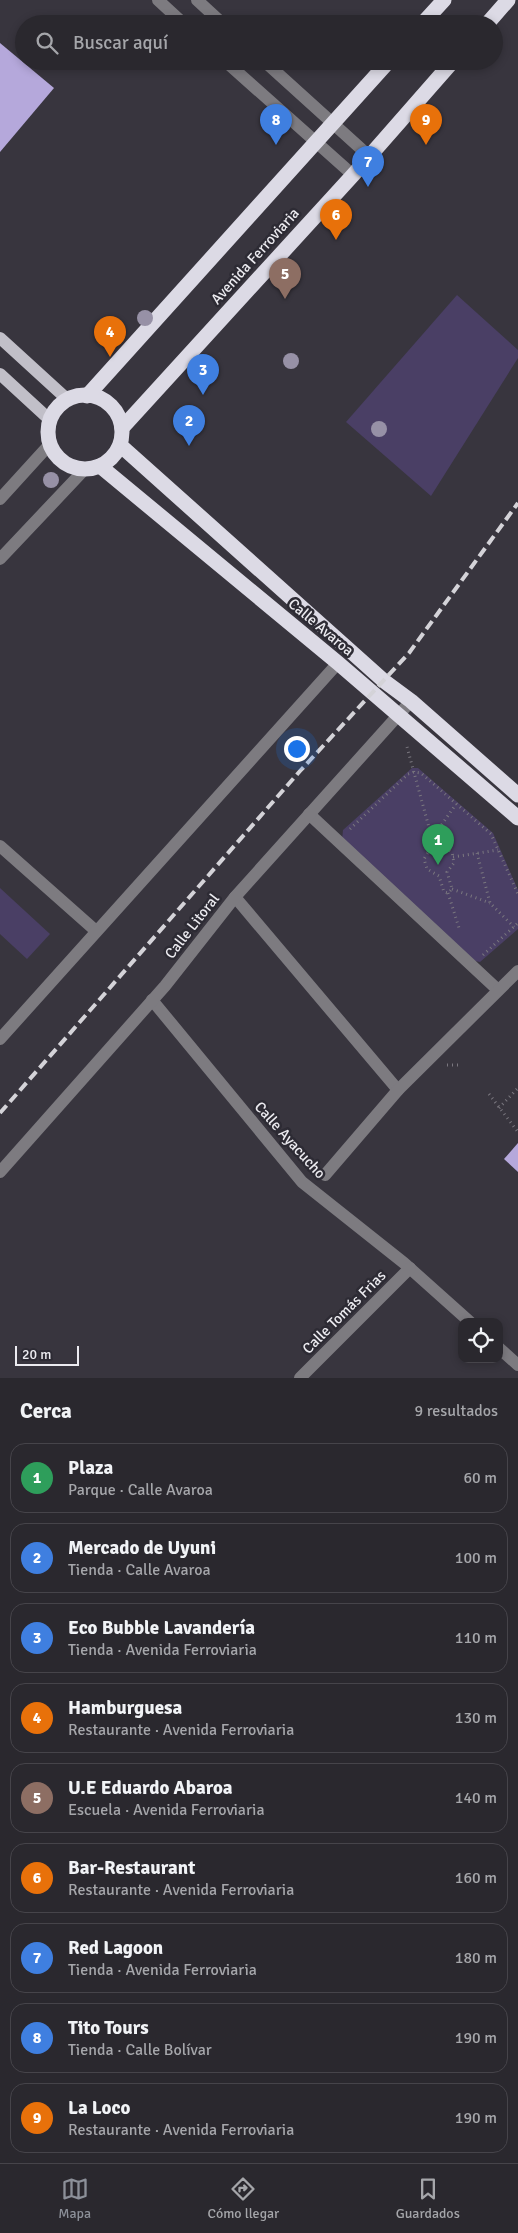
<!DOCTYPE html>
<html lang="es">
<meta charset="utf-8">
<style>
:root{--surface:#2a282e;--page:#323036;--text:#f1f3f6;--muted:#a5a6aa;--line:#46444a;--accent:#8c9099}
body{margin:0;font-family:Signika,sans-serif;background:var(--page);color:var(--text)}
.controls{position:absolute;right:15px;bottom:15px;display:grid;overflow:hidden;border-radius:10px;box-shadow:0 2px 8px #0003}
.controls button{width:45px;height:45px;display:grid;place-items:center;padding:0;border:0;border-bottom:1px solid var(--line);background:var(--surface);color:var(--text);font:25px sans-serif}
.scale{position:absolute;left:15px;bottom:12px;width:64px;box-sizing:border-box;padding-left:5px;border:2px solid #ecebf0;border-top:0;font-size:14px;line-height:18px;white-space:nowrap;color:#ecebf0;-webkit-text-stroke:4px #2d2b34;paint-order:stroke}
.you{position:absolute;left:296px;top:748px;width:18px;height:18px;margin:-12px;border:4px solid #fff;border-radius:50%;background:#1a73e8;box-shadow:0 0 0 8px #1a73e833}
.badge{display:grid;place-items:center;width:32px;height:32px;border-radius:50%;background:var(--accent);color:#fff;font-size:16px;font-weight:700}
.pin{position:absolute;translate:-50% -41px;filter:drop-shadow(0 1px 2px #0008)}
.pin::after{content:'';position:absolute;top:26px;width:18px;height:15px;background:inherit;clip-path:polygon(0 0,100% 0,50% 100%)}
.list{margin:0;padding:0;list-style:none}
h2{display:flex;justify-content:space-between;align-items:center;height:65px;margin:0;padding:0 20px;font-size:21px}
h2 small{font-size:16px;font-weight:400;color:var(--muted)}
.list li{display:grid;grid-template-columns:32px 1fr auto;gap:15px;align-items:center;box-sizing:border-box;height:70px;margin:0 10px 10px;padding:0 10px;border:1px solid var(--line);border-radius:15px}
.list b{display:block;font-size:19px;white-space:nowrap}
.list p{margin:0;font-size:16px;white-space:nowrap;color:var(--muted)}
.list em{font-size:16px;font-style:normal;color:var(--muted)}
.icon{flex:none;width:28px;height:28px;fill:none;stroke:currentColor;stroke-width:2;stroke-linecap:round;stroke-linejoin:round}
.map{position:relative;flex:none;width:518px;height:1378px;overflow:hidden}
.search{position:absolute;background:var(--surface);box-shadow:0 2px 8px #0003;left:15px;right:15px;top:15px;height:55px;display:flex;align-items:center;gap:12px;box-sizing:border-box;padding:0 18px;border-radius:28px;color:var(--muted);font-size:19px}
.sheet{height:785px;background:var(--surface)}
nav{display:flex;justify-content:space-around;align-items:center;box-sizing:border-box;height:70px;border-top:1px solid var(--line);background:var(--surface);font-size:14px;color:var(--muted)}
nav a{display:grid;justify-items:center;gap:2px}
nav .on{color:var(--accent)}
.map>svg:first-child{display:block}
.green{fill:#4a3f65}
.building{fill:#b5a8db}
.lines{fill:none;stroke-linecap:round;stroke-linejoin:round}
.path{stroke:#7a777f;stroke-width:3;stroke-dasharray:1 4;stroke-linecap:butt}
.minor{stroke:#7d7b80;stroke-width:12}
.major{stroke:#c1bfc8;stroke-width:12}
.highway{stroke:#dcdae5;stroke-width:15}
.rail{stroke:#d4d3d8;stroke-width:4;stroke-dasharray:10 5;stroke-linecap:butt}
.tree{fill:#9791a6}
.labels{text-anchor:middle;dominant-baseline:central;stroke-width:5;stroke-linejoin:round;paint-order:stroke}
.street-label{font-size:15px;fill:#ecebf0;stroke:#2d2b34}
</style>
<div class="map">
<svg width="518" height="1378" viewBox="0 0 518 1378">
<rect width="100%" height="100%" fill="#38353e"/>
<g class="green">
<polygon points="457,295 518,350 518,358 431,496 346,422"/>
<polygon points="412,768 418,768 493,833 518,890 518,929 480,962 475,961 342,840 343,830"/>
<polygon points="0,888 50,934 27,959 0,934"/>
</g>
<g class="building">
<polygon points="0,43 54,88 0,152"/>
<polygon points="518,1143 518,1172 504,1159"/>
</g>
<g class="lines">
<g class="path">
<polyline points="407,747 430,831"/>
<polyline points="350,829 408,774 414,772 421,773 491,834 518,894"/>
<polygon points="430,831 436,833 440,845 452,852 454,863 447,872 452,889 448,893 444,892 439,876 427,869 424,859 430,849 426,836"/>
<polyline points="436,833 456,804"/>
<polyline points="477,853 490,903 514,927"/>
<polyline points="453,857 498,850"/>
<polyline points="452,889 490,903"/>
<polyline points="448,893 460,931"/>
<polyline points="483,955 518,923"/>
<polyline points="447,1065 460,1065"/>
<polyline points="489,1094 518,1132"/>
<polyline points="499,1108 518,1088"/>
</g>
<g class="minor">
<polyline points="158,0 184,24"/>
<polyline points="197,0 223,24"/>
<polyline points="225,61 353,175"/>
<polyline points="264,61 369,156"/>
<polyline points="0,499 50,444"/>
<polyline points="0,559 85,469"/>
<polyline points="309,814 498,990"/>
<polyline points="0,846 96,931"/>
<polyline points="235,897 398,1090"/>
<polyline points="152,1000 302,1182 404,1263 470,1322"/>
<polyline points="0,1039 338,663"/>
<polyline points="0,1172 165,986 235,897 411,701"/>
<polyline points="325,1175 398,1090 518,971"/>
<polyline points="499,1348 518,1365"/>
<polyline points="300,1378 410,1268"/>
</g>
<g class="major">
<polyline points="0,338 68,400"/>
<polyline points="0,374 50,420"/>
</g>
<g class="highway">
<polyline points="422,24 444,0"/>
<polyline points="487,24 508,0"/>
<circle cx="85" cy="432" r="37"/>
<polyline points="87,396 389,61"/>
<polyline points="122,428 353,175 453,61"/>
<polyline points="120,445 384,681 411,701 518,795"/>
<polyline points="100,466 338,663 518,818"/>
</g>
<polyline class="rail" points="0,1113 300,771 409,653 518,503"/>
</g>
<g class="tree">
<circle cx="145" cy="318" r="8"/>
<circle cx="291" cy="361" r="8"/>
<circle cx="379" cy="429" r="8"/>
<circle cx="51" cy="480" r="8"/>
</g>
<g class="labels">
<g class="street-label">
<text transform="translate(255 256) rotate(-48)">Avenida Ferroviaria</text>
<text transform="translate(321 627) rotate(40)">Calle Avaroa</text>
<text transform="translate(192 926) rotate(-52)">Calle Litoral</text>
<text transform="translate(290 1140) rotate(48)">Calle Ayacucho</text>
<text transform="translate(344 1312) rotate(-45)">Calle Tomás Frias</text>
</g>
</g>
</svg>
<div class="controls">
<button><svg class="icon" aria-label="locate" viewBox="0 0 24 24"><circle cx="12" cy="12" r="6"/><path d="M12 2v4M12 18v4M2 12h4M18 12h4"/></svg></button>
</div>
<div class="scale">20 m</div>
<div class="you"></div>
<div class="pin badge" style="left:438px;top:865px;background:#2e9e5b">1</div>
<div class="pin badge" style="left:189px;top:446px;background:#3f7fe0">2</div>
<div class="pin badge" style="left:203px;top:395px;background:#3f7fe0">3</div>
<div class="pin badge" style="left:110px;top:357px;background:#e8710a">4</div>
<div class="pin badge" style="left:285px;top:299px;background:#8d6e63">5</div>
<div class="pin badge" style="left:336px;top:240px;background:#e8710a">6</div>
<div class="pin badge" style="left:368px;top:187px;background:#3f7fe0">7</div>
<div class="pin badge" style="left:276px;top:145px;background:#3f7fe0">8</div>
<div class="pin badge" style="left:426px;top:145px;background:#e8710a">9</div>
<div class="search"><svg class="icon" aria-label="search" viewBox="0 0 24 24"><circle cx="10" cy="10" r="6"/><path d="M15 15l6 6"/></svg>Buscar aquí</div>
</div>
<section class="sheet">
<h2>Cerca<small>9 resultados</small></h2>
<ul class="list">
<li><span class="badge" style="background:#2e9e5b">1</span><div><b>Plaza</b><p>Parque · Calle Avaroa</p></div><em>60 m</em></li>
<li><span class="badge" style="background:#3f7fe0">2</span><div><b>Mercado de Uyuni</b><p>Tienda · Calle Avaroa</p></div><em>100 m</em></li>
<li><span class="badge" style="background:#3f7fe0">3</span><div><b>Eco Bubble Lavandería</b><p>Tienda · Avenida Ferroviaria</p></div><em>110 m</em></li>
<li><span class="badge" style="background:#e8710a">4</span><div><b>Hamburguesa</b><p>Restaurante · Avenida Ferroviaria</p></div><em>130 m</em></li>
<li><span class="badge" style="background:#8d6e63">5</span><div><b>U.E Eduardo Abaroa</b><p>Escuela · Avenida Ferroviaria</p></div><em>140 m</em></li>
<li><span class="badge" style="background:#e8710a">6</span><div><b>Bar-Restaurant</b><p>Restaurante · Avenida Ferroviaria</p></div><em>160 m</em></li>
<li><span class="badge" style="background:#3f7fe0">7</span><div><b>Red Lagoon</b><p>Tienda · Avenida Ferroviaria</p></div><em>180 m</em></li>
<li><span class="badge" style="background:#3f7fe0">8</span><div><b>Tito Tours</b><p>Tienda · Calle Bolívar</p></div><em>190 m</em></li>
<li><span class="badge" style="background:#e8710a">9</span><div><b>La Loco</b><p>Restaurante · Avenida Ferroviaria</p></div><em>190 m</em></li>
</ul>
</section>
<nav>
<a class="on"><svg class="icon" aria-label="map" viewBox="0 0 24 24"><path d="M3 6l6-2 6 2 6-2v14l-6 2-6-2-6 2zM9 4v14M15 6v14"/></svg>Mapa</a>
<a><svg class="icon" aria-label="directions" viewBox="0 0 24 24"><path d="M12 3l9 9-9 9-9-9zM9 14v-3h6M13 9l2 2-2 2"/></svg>Cómo llegar</a>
<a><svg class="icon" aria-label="saved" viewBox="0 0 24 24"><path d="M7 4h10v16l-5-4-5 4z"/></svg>Guardados</a>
</nav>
